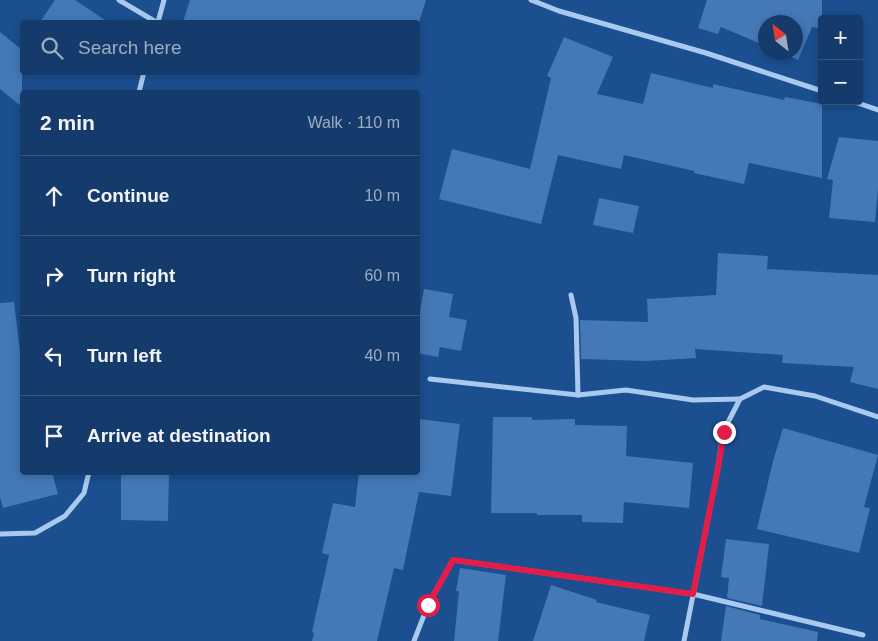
<!DOCTYPE html>
<meta charset="utf-8">
<style>
:root{--surface:#143b6b;--page:#214673;--text:#f1f3f6;--muted:#9dadc1;--line:#33557e}
body{margin:0;font-family:Helvetica,sans-serif;background:var(--page);color:var(--text)}
.controls{position:absolute;right:15px;top:15px;display:grid;overflow:hidden;border-radius:5px;box-shadow:0 2px 8px #0003}
.controls button{width:45px;height:45px;display:grid;place-items:center;padding:0;border:0;border-bottom:1px solid var(--line);background:var(--surface);color:var(--text);font:25px sans-serif}
.compass{position:absolute;left:758px;top:15px;width:45px;height:45px;border-radius:50%;background:var(--surface);box-shadow:0 2px 8px #0003;rotate:330deg}
.stop{position:absolute;width:15px;height:15px;margin:-11px;border:4px solid #e11d48;border-radius:50%;background:#fff}
.stop.end{background:#e11d48;border-color:#fff;box-shadow:0 1px 5px #0008}
.list{margin:0;padding:0;list-style:none}
h2{display:flex;justify-content:space-between;align-items:center;height:65px;margin:0;padding:0 20px;font-size:21px}
h2 small{font-size:16px;font-weight:400;color:var(--muted)}
.list li{display:grid;grid-template-columns:32px 1fr auto;gap:15px;align-items:center;box-sizing:border-box;height:80px;padding:0 20px;border-top:1px solid var(--line)}
.list b{display:block;font-size:19px;white-space:nowrap}
.list em{font-size:16px;font-style:normal;color:var(--muted)}
.icon{flex:none;width:28px;height:28px;fill:none;stroke:currentColor;stroke-width:2;stroke-linecap:round;stroke-linejoin:round}
.map{position:relative;flex:none;width:878px;height:641px;overflow:hidden}
.search{position:absolute;background:var(--surface);box-shadow:0 2px 8px #0003;left:20px;top:20px;width:400px;height:55px;display:flex;align-items:center;gap:12px;box-sizing:border-box;padding:0 18px;border-radius:5px;color:var(--muted);font-size:19px}
.panel{position:absolute;background:var(--surface);box-shadow:0 2px 8px #0003;left:20px;top:90px;width:400px;height:385px;border-radius:5px}
.map>svg:first-child{display:block}
.building{fill:#4478b7}
.lines{fill:none;stroke-linecap:round;stroke-linejoin:round}
.minor{stroke:#a9c9ee;stroke-width:5}
.route{stroke:#e11d48;stroke-width:6}
</style>
<div class="map">
<svg width="878" height="641" viewBox="0 0 878 641">
<rect width="100%" height="100%" fill="#1b4f8f"/>
<g class="building">
<polygon points="55,0 75,0 108,22 40,22"/>
<polygon points="190,0 426,0 419,22 183,22"/>
<polygon points="707,0 822,0 822,29 812,27 798,60 782,52 796,52 796,22 766,22 766,46 721,27 718,34 698,28"/>
<polygon points="0,32 22,50 22,107 0,89"/>
<polygon points="564,37 613,57 597,94 643,104 651,73 713,88 713,84 784,100 785,97 822,104 822,178 749,163 744,184 694,173 694,171 624,155 621,169 558,155 541,224 439,199 452,149 530,169 551,78 547,76"/>
<polygon points="839,137 878,141 878,189 875,222 829,218 833,180 827,179"/>
<polygon points="599,198 639,206 633,233 593,225"/>
<polygon points="718,253 768,256 767,269 878,275 878,389 850,382 854,367 782,363 783,355 695,349 696,358 646,361 581,359 580,320 648,322 647,299 716,295"/>
<polygon points="424,289 453,294 449,317 467,320 461,351 440,347 438,357 418,353 418,322"/>
<polygon points="14,302 22,368 22,472 52,472 58,494 3,508 0,497 0,303"/>
<polygon points="493,417 532,417 532,420 575,419 575,425 627,426 626,456 693,463 689,508 624,502 623,523 582,522 582,515 537,515 537,513 491,513"/>
<polygon points="418,419 460,424 451,496 419,492 403,570 394,568 377,641 312,641 314,633 312,632 329,555 322,553 333,503 355,507 359,472 418,472"/>
<polygon points="783,428 878,455 864,507 870,508 859,553 757,529 773,461"/>
<polygon points="121,472 169,472 168,521 121,520"/>
<polygon points="726,539 769,544 762,606 727,598 729,578 721,577"/>
<polygon points="460,568 506,575 498,641 454,641 459,591 456,591"/>
<polygon points="551,585 597,600 596,602 650,615 644,641 533,641"/>
<polygon points="726,606 760,615 760,619 818,632 817,641 721,641"/>
</g>
<g class="lines">
<g class="minor">
<polyline points="119,0 156,22"/>
<polyline points="531,0 559,11 706,53 822,91"/>
<polyline points="158,22 164,0"/>
<polyline points="139,92 144,72"/>
<polyline points="852,101 878,110"/>
<polyline points="571,295 576,318 578,395"/>
<polyline points="430,379 578,395 626,390 693,400 740,399"/>
<polyline points="0,534 35,533 65,516 84,493 89,472"/>
<polyline points="414,641 428,605 453,560 693,594 863,635"/>
<polyline points="684,641 718,468 723,432 740,399 764,387 815,396 878,417"/>
</g>
</g>
<g class="lines">
<polyline class="route" points="428,605 453,560 693,594 718,468 724,432"/>
</g>
</svg>
<div class="controls">
<button>+</button>
<button>−</button>
</div>
<svg class="compass" viewBox="-18 -18 36 36"><path d="M0-13l5 13h-10z" fill="#e53935"/><path d="M0 13l5-13h-10z" fill="#9dadc1"/></svg>
<div class="stop" style="left:428px;top:605px"></div>
<div class="stop end" style="left:724px;top:432px"></div>
<div class="search"><svg class="icon" aria-label="search" viewBox="0 0 24 24"><circle cx="10" cy="10" r="6"/><path d="M15 15l6 6"/></svg>Search here</div>
<section class="panel">
<h2>2 min<small>Walk · 110 m</small></h2>
<ul class="list">
<li><svg class="icon" aria-label="ahead" viewBox="0 0 24 24"><path d="M12 20V5M6 11l6-6 6 6"/></svg><div><b>Continue</b></div><em>10 m</em></li>
<li><svg class="icon" aria-label="right" viewBox="0 0 24 24"><path d="M7 20v-9h11M14 6l5 5-5 5"/></svg><div><b>Turn right</b></div><em>60 m</em></li>
<li><svg class="icon" aria-label="left" viewBox="0 0 24 24"><path d="M17 20v-9H6M10 6l-5 5 5 5"/></svg><div><b>Turn left</b></div><em>40 m</em></li>
<li><svg class="icon" aria-label="arrive" viewBox="0 0 24 24"><path d="M6 21V4h12l-3 4 3 4H6"/></svg><div><b>Arrive at destination</b></div></li>
</ul>
</section>
</div>
